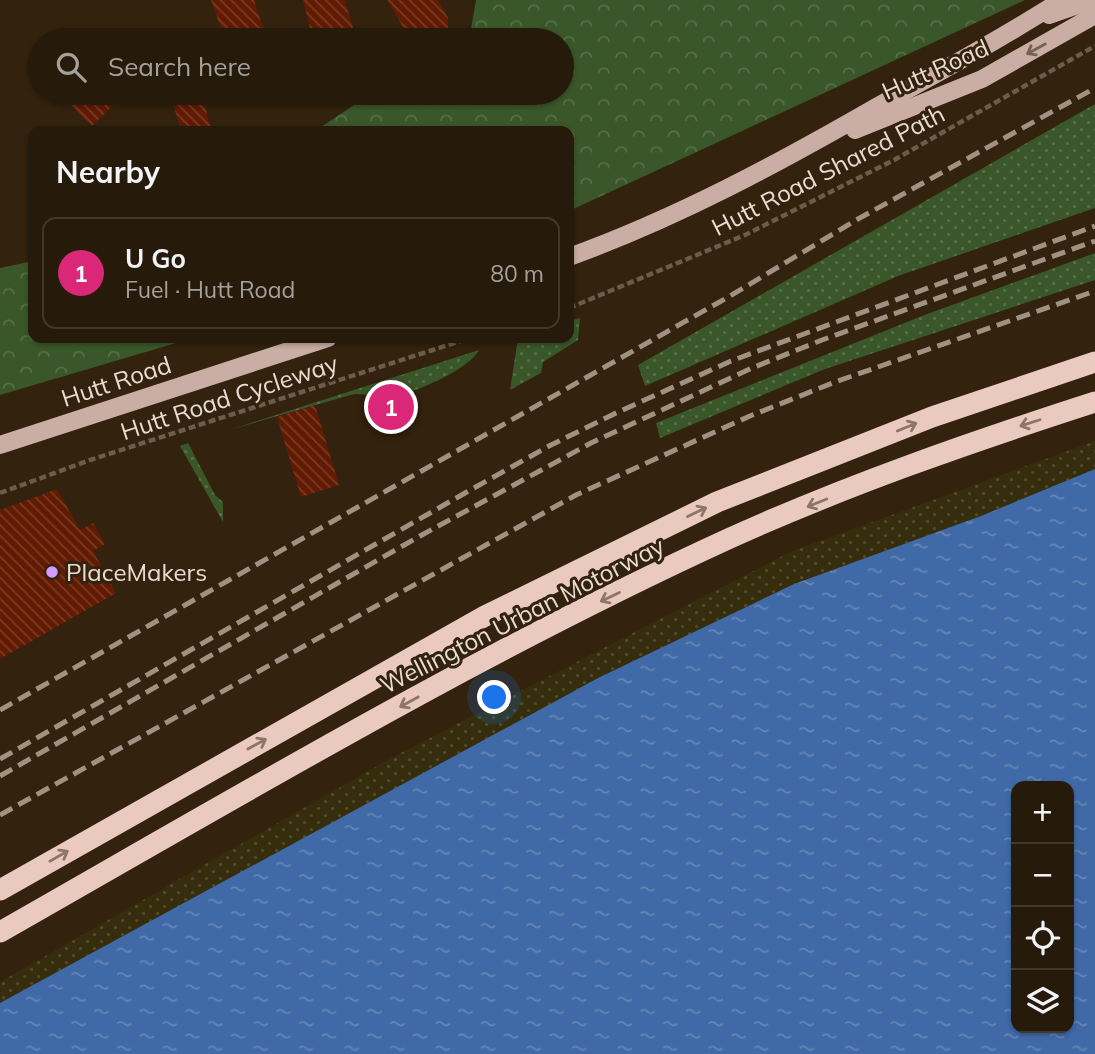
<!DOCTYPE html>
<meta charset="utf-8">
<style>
:root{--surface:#261a0a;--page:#322718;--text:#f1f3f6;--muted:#a4a19c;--line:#42382b;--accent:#db2777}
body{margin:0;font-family:Mulish,sans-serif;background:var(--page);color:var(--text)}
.controls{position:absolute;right:21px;bottom:21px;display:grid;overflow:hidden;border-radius:14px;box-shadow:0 2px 5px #0004}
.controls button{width:63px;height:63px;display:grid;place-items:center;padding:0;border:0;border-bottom:2px solid var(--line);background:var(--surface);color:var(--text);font:35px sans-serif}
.you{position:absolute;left:495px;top:698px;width:24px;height:24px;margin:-18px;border:5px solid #fff;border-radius:50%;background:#1a73e8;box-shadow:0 0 0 10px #1a73e833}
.badge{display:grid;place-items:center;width:46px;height:46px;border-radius:50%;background:var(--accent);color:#fff;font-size:23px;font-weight:700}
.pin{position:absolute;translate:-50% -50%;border:4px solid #fff;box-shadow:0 2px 7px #0006}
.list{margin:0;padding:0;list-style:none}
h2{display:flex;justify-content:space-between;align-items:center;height:91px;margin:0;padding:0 28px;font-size:30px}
h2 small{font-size:23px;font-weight:400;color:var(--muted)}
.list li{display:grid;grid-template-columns:46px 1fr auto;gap:21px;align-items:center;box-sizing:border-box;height:112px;margin:0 14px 14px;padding:0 14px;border:2px solid var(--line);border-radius:14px}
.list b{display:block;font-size:26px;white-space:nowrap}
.list p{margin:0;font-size:23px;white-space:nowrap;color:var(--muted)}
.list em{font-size:23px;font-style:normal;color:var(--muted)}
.icon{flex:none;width:38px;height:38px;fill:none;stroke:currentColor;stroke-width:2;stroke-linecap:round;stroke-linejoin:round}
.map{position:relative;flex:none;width:1095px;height:1054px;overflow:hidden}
.search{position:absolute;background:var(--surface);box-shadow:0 2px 5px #0004;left:28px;top:28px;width:546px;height:77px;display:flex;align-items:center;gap:18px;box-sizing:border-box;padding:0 24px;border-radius:38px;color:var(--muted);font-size:26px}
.panel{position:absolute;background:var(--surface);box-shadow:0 2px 5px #0004;left:28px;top:126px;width:546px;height:217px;border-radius:14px}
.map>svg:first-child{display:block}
.grass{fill:url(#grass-dots)}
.forest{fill:url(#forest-crowns)}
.sand{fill:url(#sand-dots)}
.water{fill:url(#water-ripples);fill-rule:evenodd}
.building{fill:url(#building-back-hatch)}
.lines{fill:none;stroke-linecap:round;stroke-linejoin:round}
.path{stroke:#6b5c4b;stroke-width:4.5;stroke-dasharray:7 3.5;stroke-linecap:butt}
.major{stroke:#caaea5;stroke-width:18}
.highway{stroke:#eac9bf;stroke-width:21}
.rail{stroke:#a09283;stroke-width:5;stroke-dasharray:14 7;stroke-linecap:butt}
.oneway{stroke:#766152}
.oneway2{stroke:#8e7666}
.poi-dot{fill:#d39cfc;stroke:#32220e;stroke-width:2.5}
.labels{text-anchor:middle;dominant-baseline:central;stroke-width:6;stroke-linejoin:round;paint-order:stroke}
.street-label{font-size:24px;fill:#e9ddd1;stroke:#32220e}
.poi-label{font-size:24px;fill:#e9ddd1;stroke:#32220e;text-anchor:start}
</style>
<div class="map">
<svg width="1095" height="1054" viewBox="0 0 1095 1054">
<defs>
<pattern id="grass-dots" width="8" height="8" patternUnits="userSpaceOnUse" patternTransform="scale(1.75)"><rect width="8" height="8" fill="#3a5729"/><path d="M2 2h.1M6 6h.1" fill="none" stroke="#566f47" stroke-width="1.8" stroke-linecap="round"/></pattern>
<pattern id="forest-crowns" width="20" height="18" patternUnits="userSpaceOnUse" patternTransform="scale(1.75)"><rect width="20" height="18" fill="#3a5729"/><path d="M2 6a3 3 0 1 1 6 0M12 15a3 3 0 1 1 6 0" fill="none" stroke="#566f47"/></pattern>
<pattern id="sand-dots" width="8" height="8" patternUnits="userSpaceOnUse" patternTransform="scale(1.75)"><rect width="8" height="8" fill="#352d0c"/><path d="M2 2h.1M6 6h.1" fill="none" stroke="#524b2e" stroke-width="1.8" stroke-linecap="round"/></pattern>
<pattern id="water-ripples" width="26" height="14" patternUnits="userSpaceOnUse" patternTransform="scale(1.75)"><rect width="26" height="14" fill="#406aa7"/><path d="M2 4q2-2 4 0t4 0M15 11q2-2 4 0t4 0" fill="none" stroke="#6586b6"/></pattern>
<pattern id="building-back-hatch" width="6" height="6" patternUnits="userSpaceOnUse" patternTransform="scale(1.75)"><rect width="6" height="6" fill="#621a02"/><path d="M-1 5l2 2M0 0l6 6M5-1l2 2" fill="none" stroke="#783b26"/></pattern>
</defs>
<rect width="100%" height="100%" fill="#32220e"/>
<g class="grass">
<polygon points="1095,104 1095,208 898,276 645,386 638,365"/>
<polygon points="1095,253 1095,280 825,369 660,438 656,423 927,314"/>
<polygon points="580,318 578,340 543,362 541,373 510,390 518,338 569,338 569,321"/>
<path d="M479,350C470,369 414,393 392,397C380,399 367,393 354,394L229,430Z"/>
<polygon points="188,443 215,495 223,502 223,522 180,446"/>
</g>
<g class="forest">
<polygon points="476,0 1025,0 569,211 569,131 315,131 372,93 562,93 562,40 454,40 471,29"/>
<polygon points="33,261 33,338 193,338 0,395 0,268"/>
</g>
<polygon class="sand" points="1095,441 1095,469 981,516 794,584 598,678 0,1005 0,982 391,758 790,552"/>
<path class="water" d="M1095,469V1054H0V1003L598,678L794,584L981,516ZM1016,786H1069V1028H1016Z"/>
<g class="building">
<polygon points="211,0 254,0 267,40 225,40"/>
<polygon points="303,0 345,0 355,35 334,40 313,40"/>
<polygon points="387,0 438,0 448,18 448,32 445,40 411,40"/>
<polygon points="58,93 125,93 92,126"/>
<polygon points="170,93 201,93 212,131 181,131"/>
<polygon points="315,405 339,485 301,497 277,417"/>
<polygon points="57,489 80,530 93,523 105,544 93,551 116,593 0,659 0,510"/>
</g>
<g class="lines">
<g class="path">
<polyline points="569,308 745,235 894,160 1095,46"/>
<polyline points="0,493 90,460 470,338"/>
</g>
<g class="major">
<polyline points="1049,15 1092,0"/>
<polyline points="855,130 982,79 1095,15"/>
<path d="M569,257C677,218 779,163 878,106C940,72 1002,38 1062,0"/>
<polyline points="0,445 328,338"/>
</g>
<g class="highway">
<polyline points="0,890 485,616 717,502 932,417 1095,362"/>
<path d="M0,932C239,796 477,654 728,539C847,485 971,442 1095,402"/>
</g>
<g class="rail">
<polyline points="0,710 730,296 858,219 1095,88"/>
<polyline points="0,759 465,493 549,446 616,413 731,361 1095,226"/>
<polyline points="0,776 420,536 591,443 752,368 822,340 1095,241"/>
<polyline points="0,815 576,495 750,416 835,382 1095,291"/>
</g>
</g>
<defs><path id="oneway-shaft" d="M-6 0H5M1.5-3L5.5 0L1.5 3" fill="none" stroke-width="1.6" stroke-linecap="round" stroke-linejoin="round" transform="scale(1.75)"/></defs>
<use class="oneway" href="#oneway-shaft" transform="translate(1036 49) rotate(151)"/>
<g class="oneway2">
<use href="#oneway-shaft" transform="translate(1030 423) rotate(162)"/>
<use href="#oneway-shaft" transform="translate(907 427) rotate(-22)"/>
<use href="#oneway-shaft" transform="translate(817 503) rotate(158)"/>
<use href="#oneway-shaft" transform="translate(697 512) rotate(-26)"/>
<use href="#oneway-shaft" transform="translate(610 597) rotate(154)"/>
<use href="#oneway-shaft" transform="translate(409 702) rotate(151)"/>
<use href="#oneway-shaft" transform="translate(257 744) rotate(-29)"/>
<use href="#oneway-shaft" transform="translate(59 856) rotate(-30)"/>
</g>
<circle class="poi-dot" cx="52" cy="572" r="7"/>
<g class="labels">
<g class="street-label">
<text transform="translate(935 69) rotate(-24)">Hutt Road</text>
<text transform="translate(828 170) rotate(-27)">Hutt Road Shared Path</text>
<text transform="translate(116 381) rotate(-18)">Hutt Road</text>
<text transform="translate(229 397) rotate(-18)">Hutt Road Cycleway</text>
<text transform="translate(522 615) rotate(-27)">Wellington Urban Motorway</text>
</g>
<g class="poi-label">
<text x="66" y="572">PlaceMakers</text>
</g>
</g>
</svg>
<div class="controls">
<button>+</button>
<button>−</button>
<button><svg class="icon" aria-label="locate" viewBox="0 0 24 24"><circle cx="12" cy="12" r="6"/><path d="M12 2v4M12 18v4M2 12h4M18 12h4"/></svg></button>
<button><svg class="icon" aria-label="layers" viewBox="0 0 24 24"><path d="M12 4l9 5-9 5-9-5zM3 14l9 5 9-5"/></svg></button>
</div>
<div class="you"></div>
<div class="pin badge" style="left:391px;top:407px">1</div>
<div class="search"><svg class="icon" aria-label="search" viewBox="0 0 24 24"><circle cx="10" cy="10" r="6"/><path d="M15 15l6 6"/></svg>Search here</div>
<section class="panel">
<h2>Nearby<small></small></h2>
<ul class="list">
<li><span class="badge">1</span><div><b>U Go</b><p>Fuel · Hutt Road</p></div><em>80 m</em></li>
</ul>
</section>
</div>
